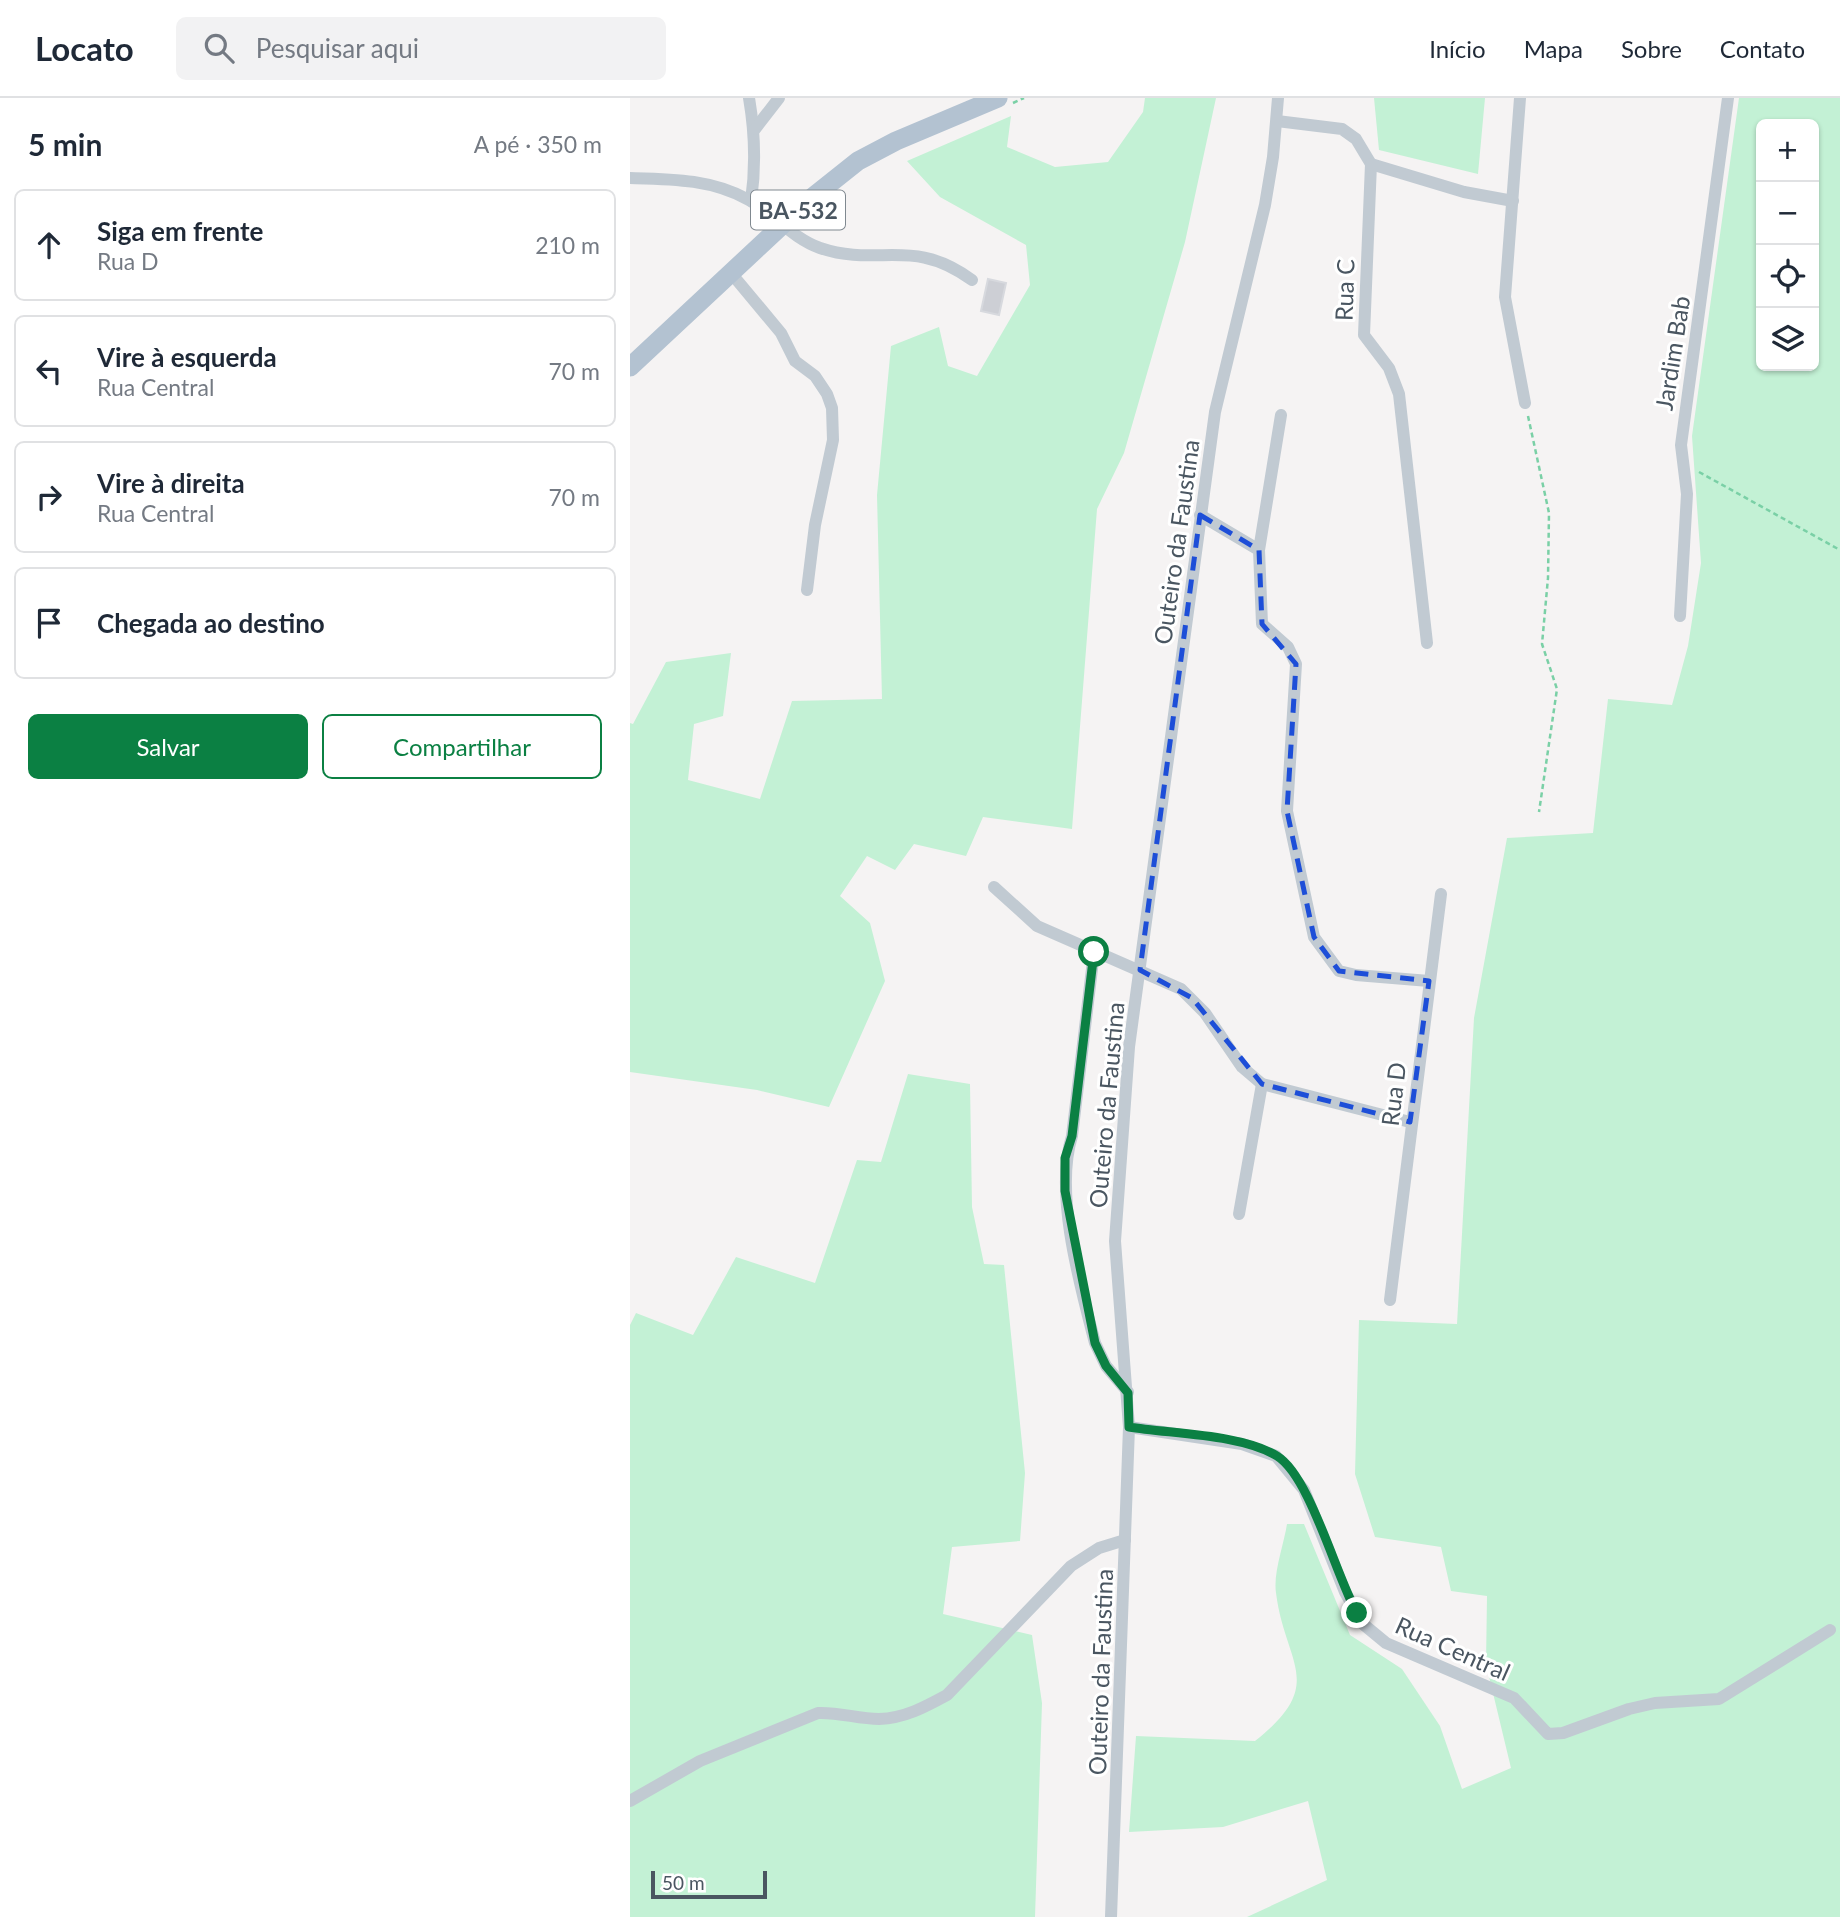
<!DOCTYPE html>
<html lang="pt">
<meta charset="utf-8">
<style>
:root{--surface:#fff;--page:#f2f2f3;--text:#1f2937;--muted:#747a83;--line:#e0e1e3;--accent:#0b8043}
body{margin:0;font-family:Lato,sans-serif;background:var(--page);color:var(--text)}
.controls{position:absolute;right:21px;top:21px;display:grid;overflow:hidden;border-radius:10px;box-shadow:0 2px 5px #0004}
.controls button{width:63px;height:63px;display:grid;place-items:center;padding:0;border:0;border-bottom:2px solid var(--line);background:var(--surface);color:var(--text);font:35px sans-serif}
.scale{position:absolute;left:21px;bottom:18px;width:116px;box-sizing:border-box;padding-left:7px;border:4px solid #4a5661;border-top:0;font-size:19px;line-height:24px;white-space:nowrap;color:#4a5661;-webkit-text-stroke:5px #fff;paint-order:stroke}
.stop{position:absolute;width:21px;height:21px;margin:-16px;border:5px solid #0b8043;border-radius:50%;background:#fff}
.stop.end{background:#0b8043;border-color:#fff;box-shadow:0 2px 7px #0008}
.list{margin:0;padding:0;list-style:none}
h2{display:flex;justify-content:space-between;align-items:center;height:91px;margin:0;padding:0 28px;font-size:30px}
h2 small{font-size:23px;font-weight:400;color:var(--muted)}
.list li{display:grid;grid-template-columns:46px 1fr auto;gap:21px;align-items:center;box-sizing:border-box;height:112px;margin:0 14px 14px;padding:0 14px;border:2px solid var(--line);border-radius:10px}
.list b{display:block;font-size:26px;white-space:nowrap}
.list p{margin:0;font-size:23px;white-space:nowrap;color:var(--muted)}
.list em{font-size:23px;font-style:normal;color:var(--muted)}
.actions{display:flex;gap:14px;padding:21px 28px}
.actions a{flex:1;padding:16px 0;border:2px solid var(--accent);border-radius:10px;text-align:center;font-size:24px;color:var(--accent)}
.actions .main{background:var(--accent);color:#fff}
.icon{flex:none;width:38px;height:38px;fill:none;stroke:currentColor;stroke-width:2;stroke-linecap:round;stroke-linejoin:round}
.map{position:relative;flex:none;width:1210px;height:1819px;overflow:hidden}
header{display:flex;align-items:center;gap:42px;box-sizing:border-box;height:98px;padding:0 35px;background:var(--surface);border-bottom:2px solid var(--line)}
header strong{font-size:33px}
nav{display:flex;gap:38px;margin-inline-start:auto;font-size:24px}
.search{width:490px;height:63px;background:var(--page);display:flex;align-items:center;gap:18px;box-sizing:border-box;padding:0 24px;border-radius:10px;color:var(--muted);font-size:26px}
main{display:flex}
aside{flex:1;background:var(--surface)}
.map>svg:first-child{display:block}
.green{fill:#c3f1d5;fill-rule:evenodd}
.building{fill:#cdcfd5;stroke:#d7d9de;stroke-width:2}
.lines{fill:none;stroke-linecap:round;stroke-linejoin:round}
.path{stroke:#7ad0a6;stroke-width:2.5;stroke-dasharray:5 3.5;stroke-linecap:butt}
.minor{stroke:#c1cad2;stroke-width:12}
.primary{stroke:#b3c2d1;stroke-width:19}
.route{stroke:#0b8043;stroke-width:9}
.marked{fill:none;stroke:#1d4ed8;stroke-width:5;stroke-dasharray:14 9;stroke-linejoin:round}
.labels{text-anchor:middle;dominant-baseline:central;stroke-width:6;stroke-linejoin:round;paint-order:stroke}
.shield{fill:#fff;stroke:#808990;stroke-width:2}
.shield-label{font-size:23px;font-weight:bold;fill:#4a5661}
.street-label{font-size:24px;fill:#4a5661;stroke:#fff}
</style>
<header>
<strong>Locato</strong>
<div class="search"><svg class="icon" aria-label="search" viewBox="0 0 24 24"><circle cx="10" cy="10" r="6"/><path d="M15 15l6 6"/></svg>Pesquisar aqui</div>
<nav><a>Início</a><a>Mapa</a><a>Sobre</a><a>Contato</a></nav>
</header>
<main>
<aside>
<h2>5 min<small>A pé · 350 m</small></h2>
<ul class="list">
<li><svg class="icon" aria-label="ahead" viewBox="0 0 24 24"><path d="M12 20V5M6 11l6-6 6 6"/></svg><div><b>Siga em frente</b><p>Rua D</p></div><em>210 m</em></li>
<li><svg class="icon" aria-label="left" viewBox="0 0 24 24"><path d="M17 20v-9H6M10 6l-5 5 5 5"/></svg><div><b>Vire à esquerda</b><p>Rua Central</p></div><em>70 m</em></li>
<li><svg class="icon" aria-label="right" viewBox="0 0 24 24"><path d="M7 20v-9h11M14 6l5 5-5 5"/></svg><div><b>Vire à direita</b><p>Rua Central</p></div><em>70 m</em></li>
<li><svg class="icon" aria-label="arrive" viewBox="0 0 24 24"><path d="M6 21V4h12l-3 4 3 4H6"/></svg><div><b>Chegada ao destino</b></div></li>
</ul>
<div class="actions"><a class="main">Salvar</a><a>Compartilhar</a></div>
</aside>
<div class="map">
<svg width="1210" height="1819" viewBox="0 0 1210 1819">
<rect width="100%" height="100%" fill="#f5f3f3"/>
<g class="green">
<polygon points="515,0 586,0 555,144 494,355 467,411 442,731 353,719 336,758 284,746 265,772 237,758 210,798 240,825 255,883 199,1009 127,992 0,974 0,625 3,626 36,564 101,555 93,618 64,626 58,682 130,701 162,603 252,601 247,397 261,248 309,229 318,268 347,278 400,187 396,147 310,99 277,63 381,18 377,49 425,69 478,64 513,14"/>
<polygon points="744,0 855,0 848,76 749,52"/>
<path d="M1109,0H1210V1819H617L697,1782L678,1703L593,1729L499,1734L506,1638L625,1643C698,1585 655,1567 646,1495C643,1475 654,1446 657,1426H674L720,1537L772,1571L810,1628L832,1691L881,1670L856,1566L857,1498L821,1493L811,1449L745,1439L725,1376L729,1222L827,1226L844,920L877,740L963,735L978,601L1042,607L1058,548L1071,465L1062,338ZM1131,26H1184V268H1131Z"/>
<polygon points="278,976 340,986 342,1109 354,1166 374,1167 395,1375 390,1443 322,1449 313,1516 402,1537 412,1605 405,1819 0,1819 0,1227 6,1215 63,1237 106,1159 185,1185 227,1062 251,1064"/>
</g>
<polygon class="building" points="358,181 376,185 369,217 351,213"/>
<g class="lines">
<g class="path">
<polyline points="383,5 394,0"/>
<polyline points="898,318 919,415 918,480 912,546 927,591 909,714"/>
<polyline points="1069,374 1210,452"/>
</g>
<g class="minor">
<path d="M119,0C125,35 126,68 121,103"/>
<polyline points="890,0 875,199 895,305"/>
<polyline points="647,23 712,31 726,41 741,66 734,237 759,270 769,296 797,545"/>
<polyline points="125,31 149,0"/>
<polyline points="741,66 834,94 883,103"/>
<path d="M0,80C41,81 82,81 119,102C144,116 162,140 190,150C249,170 282,138 342,182"/>
<polyline points="101,175 151,235 165,263 185,278 197,296 202,310 203,342 185,427 177,492"/>
<polyline points="570,417 629,452 632,526 658,549 666,566 657,713 684,839 709,873 726,877 799,883"/>
<polyline points="629,452 651,317"/>
<polyline points="1050,518 1057,396 1051,347 1098,0"/>
<polyline points="364,789 407,828 551,891 575,915 612,969 632,986 780,1024"/>
<path d="M464,854L442,1038C424,1095 450,1187 465,1245L476,1268L498,1294"/>
<polyline points="609,1116 632,986"/>
<polyline points="760,1202 811,796"/>
<polyline points="499,1329 612,1346 646,1358 674,1392 715,1494 733,1526 756,1545 884,1600 918,1636 933,1635 999,1611 1025,1605 1089,1601 1200,1532"/>
<path d="M0,1703L70,1663L188,1615C209,1614 228,1621 249,1621C275,1620 295,1609 317,1597L441,1468L469,1450L495,1442"/>
<polyline points="481,1819 499,1329 485,1143 499,949 585,314 635,107 643,59 648,0"/>
</g>
<polyline class="primary" points="0,269 179,102 228,63 266,43 368,0"/>
</g>
<g class="lines">
<path class="route" d="M464,854L442,1038L435,1060V1093L465,1245L476,1268L498,1295L499,1329C541,1336 611,1336 647,1358C680,1378 706,1478 727,1515"/>
</g>
<path class="marked" d="M570,417L629,452L632,526L666,566L657,713L684,839L709,873L799,883L780,1024L632,986L562,900L510,872Z"/>
<g class="labels">
<rect class="shield" x="121" y="92.5" width="94" height="39" rx="5"/>
<g class="shield-label">
<text x="168" y="112">BA-532</text>
</g>
<g class="street-label">
<text transform="translate(714 192) rotate(-88)">Rua C</text>
<text transform="translate(1042 255) rotate(-81)">Jardim Bab</text>
<text transform="translate(546 444) rotate(-82)">Outeiro da Faustina</text>
<text transform="translate(763 996) rotate(-83)">Rua D</text>
<text transform="translate(476 1007) rotate(-85)">Outeiro da Faustina</text>
<text transform="translate(823 1550) rotate(24)">Rua Central</text>
<text transform="translate(470 1574) rotate(-88)">Outeiro da Faustina</text>
</g>
</g>
</svg>
<div class="controls">
<button>+</button>
<button>−</button>
<button><svg class="icon" aria-label="locate" viewBox="0 0 24 24"><circle cx="12" cy="12" r="6"/><path d="M12 2v4M12 18v4M2 12h4M18 12h4"/></svg></button>
<button><svg class="icon" aria-label="layers" viewBox="0 0 24 24"><path d="M12 4l9 5-9 5-9-5zM3 14l9 5 9-5"/></svg></button>
</div>
<div class="scale">50 m</div>
<div class="stop" style="left:464px;top:854px"></div>
<div class="stop end" style="left:727px;top:1515px"></div>
</div>
</main>
